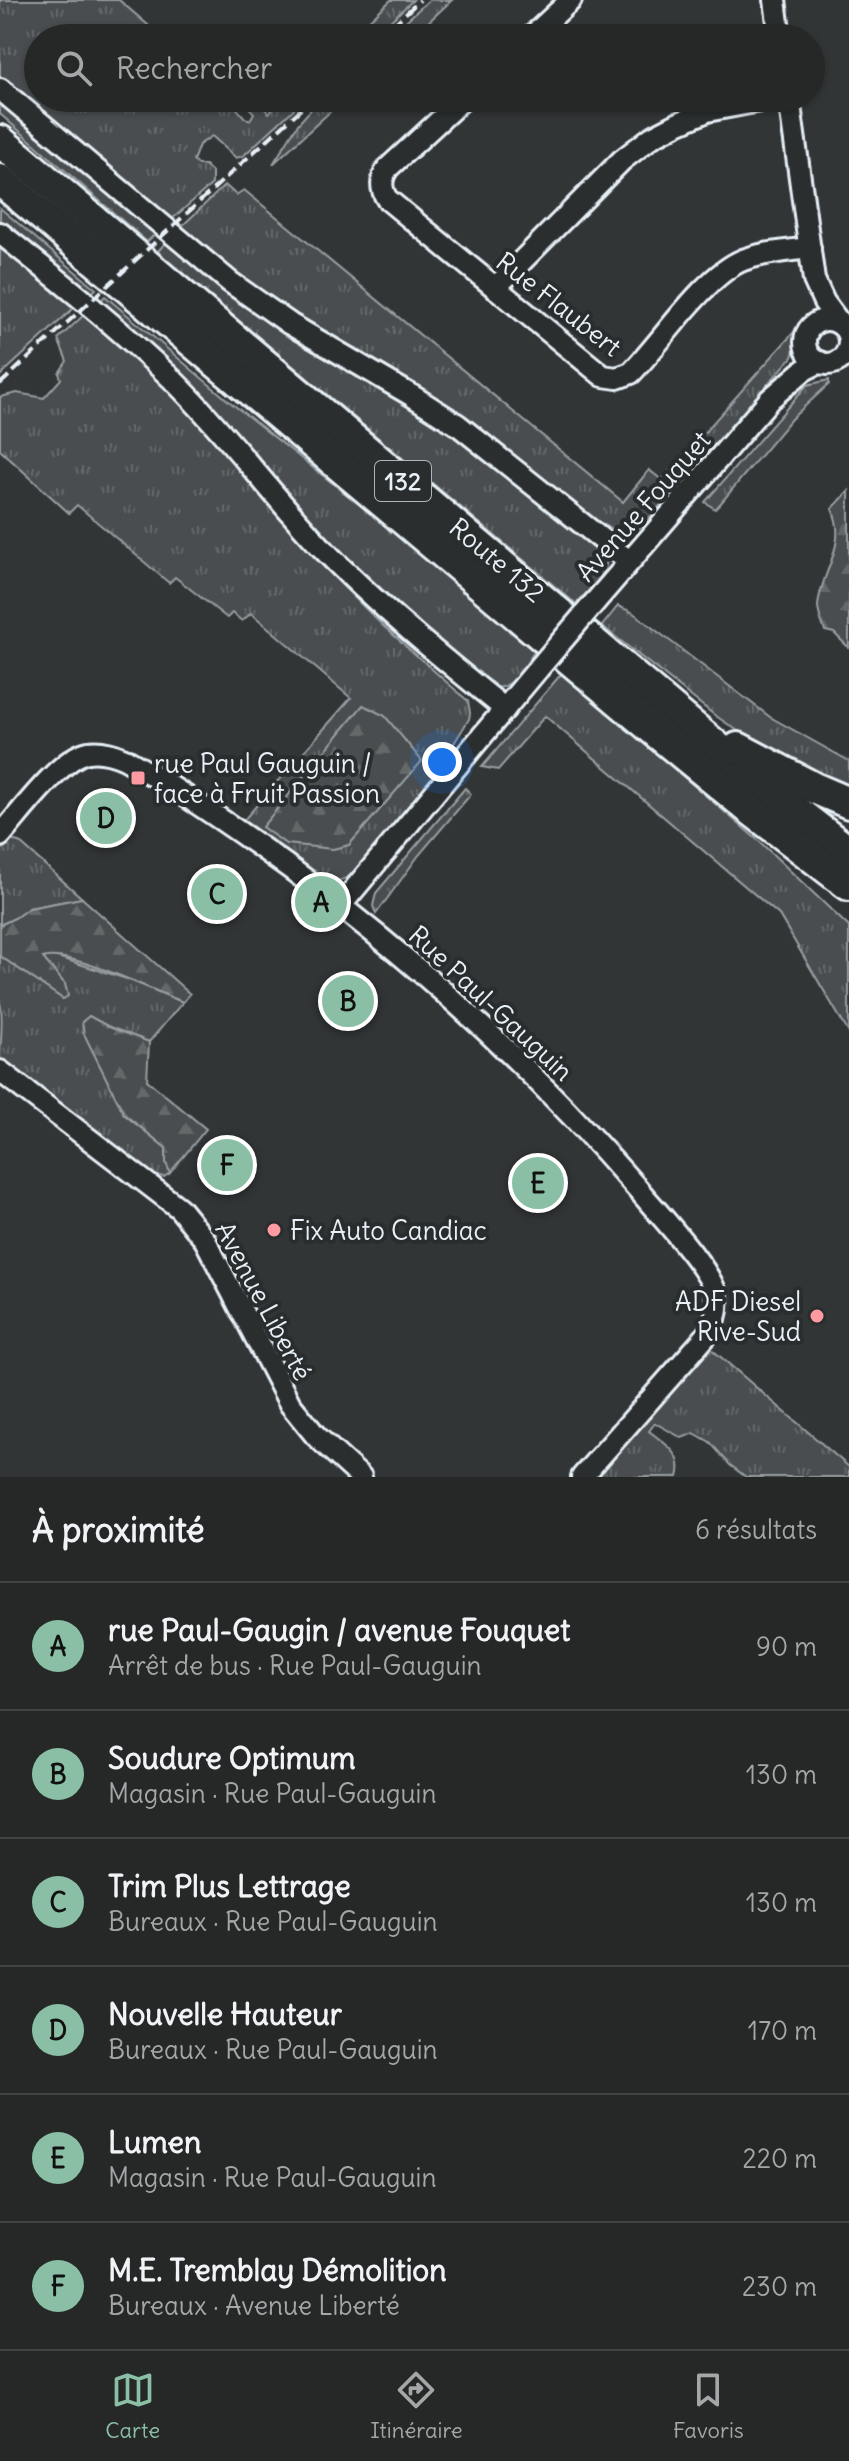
<!DOCTYPE html>
<html lang="fr">
<meta charset="utf-8">
<style>
:root{--surface:#262828;--page:#2e3030;--text:#f1f3f6;--muted:#a4a6a8;--line:#424445;--accent:#8abfa5}
body{margin:0;font-family:Delius,sans-serif;background:var(--page);color:var(--text)}
.you{position:absolute;left:442px;top:762px;width:28px;height:28px;margin:-20px;border:6px solid #fff;border-radius:50%;background:#1a73e8;box-shadow:0 0 0 12px #1a73e833}
.badge{display:grid;place-items:center;width:52px;height:52px;border-radius:50%;background:var(--accent);color:#111;font-size:26px;font-weight:700}
.pin{position:absolute;translate:-50% -50%;border:4px solid #fff;box-shadow:0 2px 8px #0006}
.list{margin:0;padding:0;list-style:none}
h2{display:flex;justify-content:space-between;align-items:center;height:104px;margin:0;padding:0 32px;font-size:34px}
h2 small{font-size:26px;font-weight:400;color:var(--muted)}
.list li{display:grid;grid-template-columns:52px 1fr auto;gap:24px;align-items:center;box-sizing:border-box;height:128px;padding:0 32px;border-top:2px solid var(--line)}
.list b{display:block;font-size:30px;white-space:nowrap}
.list p{margin:0;font-size:26px;white-space:nowrap;color:var(--muted)}
.list em{font-size:26px;font-style:normal;color:var(--muted)}
.icon{flex:none;width:44px;height:44px;fill:none;stroke:currentColor;stroke-width:2;stroke-linecap:round;stroke-linejoin:round}
.map{position:relative;flex:none;width:849px;height:1477px;overflow:hidden}
.search{position:absolute;background:var(--surface);box-shadow:0 2px 6px #0004;left:24px;right:24px;top:24px;height:88px;display:flex;align-items:center;gap:20px;box-sizing:border-box;padding:0 28px;border-radius:44px;color:var(--muted);font-size:30px}
.sheet{height:872px;background:var(--surface)}
nav{display:flex;justify-content:space-around;align-items:center;box-sizing:border-box;height:112px;border-top:2px solid var(--line);background:var(--surface);font-size:22px;color:var(--muted)}
nav a{display:grid;justify-items:center;gap:4px}
nav .on{color:var(--accent)}
.map>svg:first-child{display:block}
.grass{fill:url(#grass-tufts);stroke:#989fa4;stroke-width:2}
.forest{fill:url(#forest-firs);stroke:#989fa4;stroke-width:2}
.lines{fill:none;stroke-linecap:round;stroke-linejoin:round}
.minor-casing{stroke:#e8f1f8;stroke-width:26}
.highway-casing{stroke:#e8f1f8;stroke-width:36}
.minor{stroke:#2a2d2e;stroke-width:20}
.highway{stroke:#2a2d2e;stroke-width:30}
.rail{stroke:#e8f1f8;stroke-width:4;stroke-dasharray:12 6;stroke-linecap:butt}
.minor-bridge-casing{stroke:#e8f1f8;stroke-width:26;stroke-linecap:butt}
.minor-bridge{stroke:#2a2d2e;stroke-width:20}
.poi-dot{fill:#ff9aa2;stroke:#2a2d2e;stroke-width:3}
.labels{text-anchor:middle;dominant-baseline:central;stroke-width:8;stroke-linejoin:round;paint-order:stroke}
.shield{fill:#2a2d2e;stroke:#afb6bb;stroke-width:2}
.shield-label{font-size:24px;font-weight:bold;fill:#e8f1f8}
.street-label{font-size:26px;fill:#e8f1f8;stroke:#2a2d2e}
.poi-label{font-size:26px;fill:#e8f1f8;stroke:#2a2d2e;text-anchor:start}
</style>
<div class="map">
<svg width="849" height="1477" viewBox="0 0 849 1477">
<defs>
<pattern id="grass-tufts" width="24" height="20" patternUnits="userSpaceOnUse" patternTransform="scale(2)"><rect width="24" height="20" fill="#494d4f"/><path d="M3 7l-1-3M5 7V3M7 7l1-3M15 17l-1-3M17 17v-4M19 17l1-3" fill="none" stroke="#636769"/></pattern>
<pattern id="forest-firs" width="22" height="20" patternUnits="userSpaceOnUse" patternTransform="scale(2)"><rect width="22" height="20" fill="#494d4f"/><path d="M5 1l3.5 6h-7zM16 11l3.5 6h-7z" fill="#636769"/></pattern>
</defs>
<rect width="100%" height="100%" fill="#323536"/>
<filter id="ink" filterUnits="userSpaceOnUse"><feTurbulence type="fractalNoise" baseFrequency=".0125" numOctaves="2"/><feDisplacementMap in="SourceGraphic" scale="16" xChannelSelector="R" yChannelSelector="G"/><feConvolveMatrix kernelMatrix="1 2 1 2 8 2 1 2 1" color-interpolation-filters="sRGB"/></filter>
<g filter="url(#ink)">
<g class="grass">
<polygon points="0,0 119,0 163,38 38,38 38,98 228,98 245,118 250,120 254,113 240,98 253,98 269,113 285,98 306,98 243,156 236,158 212,136 199,145 193,161 198,165 205,165 212,172 212,184 170,221 0,77"/>
<polygon points="391,0 413,0 372,38 350,38"/>
<polygon points="429,0 452,0 411,38 387,38"/>
<polygon points="0,96 158,231 147,242 0,114"/>
<polygon points="321,98 345,98 273,164 298,124"/>
<path d="M225,185L236,195L244,190L623,502L649,470L662,480L802,323L792,357L644,524L632,533C604,536 549,485 526,466C453,407 370,365 291,313C252,288 215,259 179,229Z"/>
<polygon points="0,208 96,289 88,296 0,226"/>
<path d="M168,240L417,405L607,556C608,576 588,590 576,604L157,252Z"/>
<polygon points="0,245 76,306 0,376"/>
<path d="M105,296L230,402L403,539L535,651C523,666 511,697 486,685L329,547L97,304Z"/>
<path d="M85,314L122,344L190,410L340,583L381,624L468,701L470,713L469,719L432,779L351,875C340,882 332,883 321,878L242,822L351,698L251,613L242,621L232,613L227,618L175,577L169,583L77,505L69,513L0,450V397L17,393L44,398L61,379L59,373L67,361L58,339Z"/>
<polygon points="829,380 829,384 791,419 720,504 715,509 705,502 807,385"/>
<polygon points="618,606 632,612 770,717 849,761 849,790 757,744 713,714 602,626"/>
<polygon points="562,673 760,842 849,927 849,1033 779,915 545,716 498,770 482,767"/>
<polygon points="465,788 471,794 419,855 376,914 373,906 376,893"/>
<polygon points="9,840 19,842 82,898 29,908 15,918 0,925 0,851"/>
<path d="M51,955L127,979L183,1002L149,1042L109,1027L90,1017L124,1114L166,1148V1162L170,1173L164,1177L154,1175L0,1059C0,1045 4,1015 0,1003V956L63,999L42,959Z"/>
<path d="M709,1347L849,1467V1477H746L730,1465L710,1442L694,1433L682,1438L655,1423L649,1431C665,1444 685,1454 678,1477H596Z"/>
</g>
<g class="forest">
<path d="M849,491V648L834,633L825,631C822,623 818,614 818,606C820,573 849,545 832,509Z"/>
<polygon points="363,705 385,716 422,761 349,845 333,849 286,844 262,827"/>
<path d="M82,898L190,994L183,1002C153,991 70,949 43,958L65,984L68,996L63,999L0,956V925L15,918L29,908Z"/>
<polygon points="89,1016 109,1027 149,1042 147,1080 206,1129 170,1173 166,1162 166,1148 124,1114 84,1034 82,1022"/>
</g>
<g class="lines">
<defs>
<g id="minor">
<polyline points="775,0 780,38"/>
<polyline points="530,38 571,0"/>
<polyline points="0,89 230,282 290,324 411,395 458,425 629,561"/>
<path d="M464,98L388,168C381,178 380,188 387,199L603,376L617,378L631,373C662,342 704,276 743,260C764,252 788,251 810,248"/>
<polyline points="789,98 814,280 824,302 841,325"/>
<path d="M0,233C59,280 118,327 172,379C226,432 270,493 322,548C378,606 442,658 505,709"/>
<polyline points="495,288 622,160 652,137 677,124 707,111 776,98"/>
<circle cx="827" cy="342" r="22"/>
<polyline points="594,603 770,399 804,370 820,362"/>
<path d="M0,836C19,815 61,757 88,752C101,750 114,754 125,759C173,786 218,817 262,848C401,946 526,1060 637,1188C656,1211 710,1268 716,1294C720,1309 715,1322 708,1334L582,1477"/>
<polyline points="341,905 538,669"/>
<polyline points="0,1071 179,1208 205,1240 290,1404 316,1436 361,1477"/>
</g>
<g id="highway">
<polyline points="0,141 763,786 849,852"/>
<polyline points="0,180 661,736 745,805 849,885"/>
<polyline points="738,748 814,788 849,803"/>
</g>
</defs>
<use href="#minor" class="minor-casing"/>
<use href="#highway" class="highway-casing"/>
<use href="#minor" class="minor"/>
<use href="#highway" class="highway"/>
<g class="rail">
<polyline points="379,38 420,0"/>
<polyline points="0,384 313,98"/>
</g>
<defs>
<polyline id="minor-bridge" points="538,669 594,603"/>
</defs>
<use href="#minor-bridge" class="minor-bridge-casing"/>
<use href="#minor-bridge" class="minor-bridge"/>
</g>
</g>
<g class="poi-dot">
<rect x="130" y="770" width="16" height="16" rx="4"/>
<circle cx="274" cy="1230" r="8"/>
<circle cx="817" cy="1316" r="8"/>
</g>
<g class="labels">
<rect class="shield" x="375" y="461" width="56" height="40" rx="6"/>
<g class="shield-label">
<text x="403" y="481">132</text>
</g>
<g class="street-label">
<text transform="translate(559 304) rotate(38)">Rue Flaubert</text>
<text transform="translate(643 506) rotate(-49)">Avenue Fouquet</text>
<text transform="translate(497 560) rotate(40)">Route 132</text>
<text transform="translate(491 1003) rotate(43)">Rue Paul-Gauguin</text>
<text transform="translate(264 1301) rotate(62)">Avenue Liberté</text>
</g>
<g class="poi-label">
<text x="154" y="763">rue Paul Gauguin /<tspan x="154" dy="30">face à Fruit Passion</tspan></text>
<text x="290" y="1230">Fix Auto Candiac</text>
<text x="801" y="1301" text-anchor="end">ADF Diesel<tspan x="801" dy="30">Rive-Sud</tspan></text>
</g>
</g>
</svg>
<div class="you"></div>
<div class="pin badge" style="left:321px;top:902px">A</div>
<div class="pin badge" style="left:348px;top:1001px">B</div>
<div class="pin badge" style="left:217px;top:894px">C</div>
<div class="pin badge" style="left:106px;top:818px">D</div>
<div class="pin badge" style="left:538px;top:1183px">E</div>
<div class="pin badge" style="left:227px;top:1165px">F</div>
<div class="search"><svg class="icon" aria-label="search" viewBox="0 0 24 24"><circle cx="10" cy="10" r="6"/><path d="M15 15l6 6"/></svg>Rechercher</div>
</div>
<section class="sheet">
<h2>À proximité<small>6 résultats</small></h2>
<ul class="list">
<li><span class="badge">A</span><div><b>rue Paul-Gaugin / avenue Fouquet</b><p>Arrêt de bus · Rue Paul-Gauguin</p></div><em>90 m</em></li>
<li><span class="badge">B</span><div><b>Soudure Optimum</b><p>Magasin · Rue Paul-Gauguin</p></div><em>130 m</em></li>
<li><span class="badge">C</span><div><b>Trim Plus Lettrage</b><p>Bureaux · Rue Paul-Gauguin</p></div><em>130 m</em></li>
<li><span class="badge">D</span><div><b>Nouvelle Hauteur</b><p>Bureaux · Rue Paul-Gauguin</p></div><em>170 m</em></li>
<li><span class="badge">E</span><div><b>Lumen</b><p>Magasin · Rue Paul-Gauguin</p></div><em>220 m</em></li>
<li><span class="badge">F</span><div><b>M.E. Tremblay Démolition</b><p>Bureaux · Avenue Liberté</p></div><em>230 m</em></li>
</ul>
</section>
<nav>
<a class="on"><svg class="icon" aria-label="map" viewBox="0 0 24 24"><path d="M3 6l6-2 6 2 6-2v14l-6 2-6-2-6 2zM9 4v14M15 6v14"/></svg>Carte</a>
<a><svg class="icon" aria-label="directions" viewBox="0 0 24 24"><path d="M12 3l9 9-9 9-9-9zM9 14v-3h6M13 9l2 2-2 2"/></svg>Itinéraire</a>
<a><svg class="icon" aria-label="saved" viewBox="0 0 24 24"><path d="M7 4h10v16l-5-4-5 4z"/></svg>Favoris</a>
</nav>
